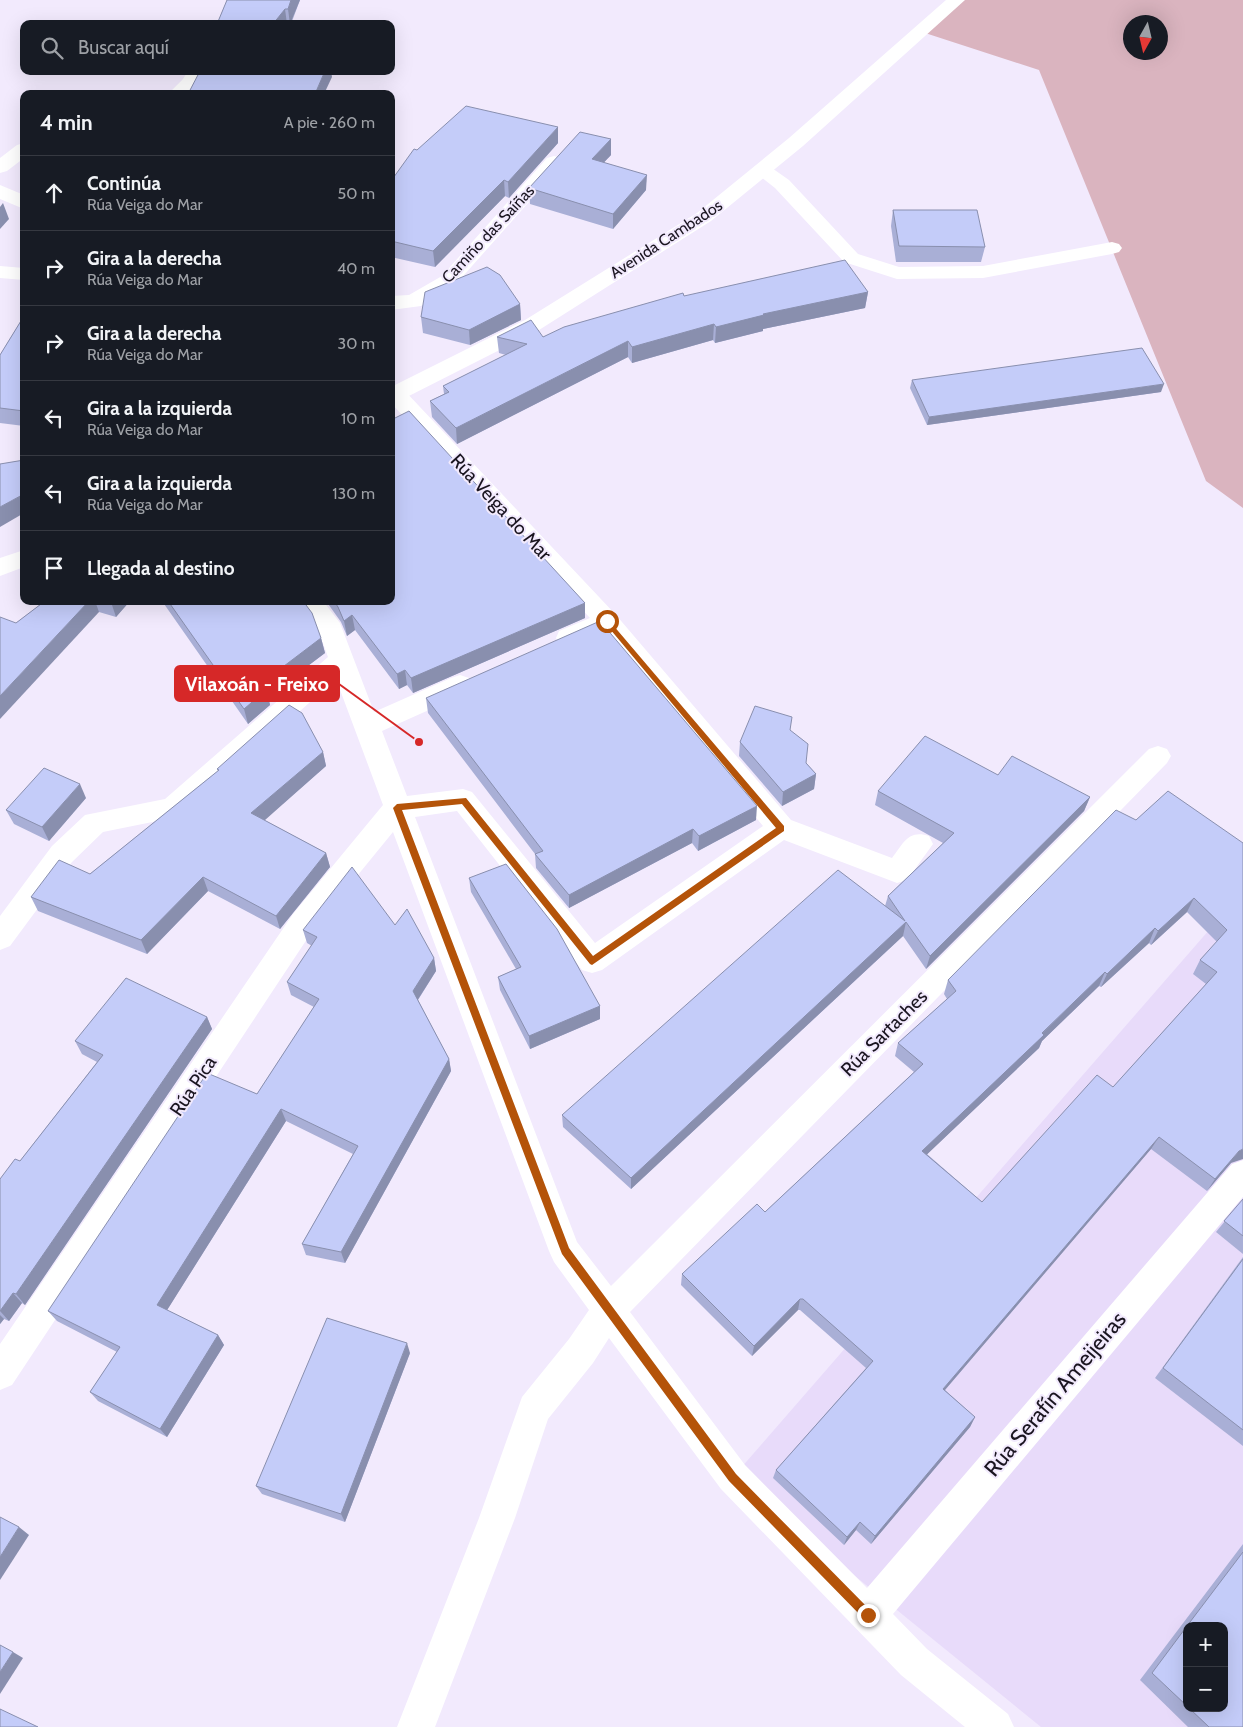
<!DOCTYPE html>
<html lang="es">
<meta charset="utf-8">
<style>
:root{--surface:#171b24;--page:#242831;--text:#f1f3f6;--muted:#9ea1a6;--line:#363941}
body{margin:0;font-family:Cabin,sans-serif;background:var(--page);color:var(--text)}
.controls{position:absolute;right:15px;bottom:15px;display:grid;overflow:hidden;border-radius:10px;box-shadow:0 5px 20px #0002}
.controls button{width:45px;height:45px;display:grid;place-items:center;padding:0;border:0;border-bottom:1px solid var(--line);background:var(--surface);color:var(--text);font:25px sans-serif}
.compass{position:absolute;left:1123px;top:15px;width:45px;height:45px;border-radius:50%;background:var(--surface);box-shadow:0 5px 20px #0002;rotate:188deg}
.stop{position:absolute;width:15px;height:15px;margin:-11px;border:4px solid #b45309;border-radius:50%;background:#fff}
.stop.end{background:#b45309;border-color:#fff;box-shadow:0 1px 5px #0008}
.list{margin:0;padding:0;list-style:none}
h2{display:flex;justify-content:space-between;align-items:center;height:65px;margin:0;padding:0 20px;font-size:21px}
h2 small{font-size:16px;font-weight:400;color:var(--muted)}
.list li{display:grid;grid-template-columns:32px 1fr auto;gap:15px;align-items:center;box-sizing:border-box;height:75px;padding:0 20px;border-top:1px solid var(--line)}
.list b{display:block;font-size:19px;white-space:nowrap}
.list p{margin:0;font-size:16px;white-space:nowrap;color:var(--muted)}
.list em{font-size:16px;font-style:normal;color:var(--muted)}
.icon{flex:none;width:28px;height:28px;fill:none;stroke:currentColor;stroke-width:2;stroke-linecap:round;stroke-linejoin:round}
.map{position:relative;flex:none;width:1243px;height:1727px;overflow:hidden}
.search{position:absolute;background:var(--surface);box-shadow:0 5px 20px #0002;left:20px;top:20px;width:375px;height:55px;display:flex;align-items:center;gap:12px;box-sizing:border-box;padding:0 18px;border-radius:10px;color:var(--muted);font-size:19px}
.panel{position:absolute;background:var(--surface);box-shadow:0 5px 20px #0002;left:20px;top:90px;width:375px;height:515px;border-radius:10px}
.map>svg:first-child{display:block}
.built{fill:#e8dbfa;fill-rule:evenodd}
.green{fill:#dab4bf;fill-rule:evenodd}
.lines{fill:none;stroke-linecap:round;stroke-linejoin:round}
.minor{fill:#fff;fill-rule:evenodd}
.major{fill:#fff;fill-rule:evenodd}
.wall{fill:#a9afd6;fill-rule:evenodd}
.shaded-wall{fill:#898fae}
.building{fill:#c4ccf9;stroke:#898fae;fill-rule:evenodd}
.route{fill:#b45309}
.labels{text-anchor:middle;dominant-baseline:central;stroke-width:4;stroke-linejoin:round;paint-order:stroke}
.far-street-label{font-size:16px;fill:#1a1520;stroke:#f2eafd}
.street-label{font-size:19px;fill:#1a1520;stroke:#f2eafd}
.near-street-label{font-size:22px;fill:#1a1520;stroke:#f2eafd}
.leader{fill:none;stroke:#d62828;stroke-width:2}
.callout-dot{fill:#d62828;stroke:#f2eafd;stroke-width:2}
.callout{fill:#d62828;stroke:#d62828;stroke-width:2}
.callout-label{font-size:20px;text-anchor:middle;font-weight:bold;fill:#fff}
</style>
<div class="map">
<svg width="1243" height="1727" viewBox="0 0 1243 1727">
<rect width="100%" height="100%" fill="#f2eafd"/>
<path class="built" d="M1243,891V1727H1041L733,1477ZM1187,1626H1224V1708H1187Z"/>
<path class="green" d="M956,0H1243V508L1206,481L1039,70L922,32ZM1130,22H1160V52H1130Z"/>
<g class="lines">
<g class="minor">
<polygon points="188,71 206,71 197,86 188,94 168,94 183,79"/>
<polygon points="24,143 24,158 7,171 0,173 0,158 17,145"/>
<polygon points="554,156 561,158 564,162 561,166 456,284 421,306 391,310 391,296 409,295 442,276 547,158"/>
<polygon points="762,164 769,166 789,180 858,254 899,267 983,266 1112,242 1119,244 1122,248 1119,252 1112,254 983,278 897,279 844,262 775,188 752,170 755,166"/>
<polygon points="0,185 24,195 24,209 0,199"/>
<polygon points="0,266 24,268 24,280 0,278"/>
<path d="M395,387L403,389L616,615L791,820L892,858C903,844 908,829 929,836L933,844L907,880L897,883L784,840L602,970L592,973L582,970L457,811L415,817L577,1242L611,1286L1149,749L1158,746L1167,749L1171,756L1167,763L630,1312L745,1465L867,1588L1232,1164L1243,1160V1197L893,1614L927,1649L1008,1714L1014,1727H965L901,1675L721,1489L609,1338L593,1363L548,1419L515,1518L435,1727H397L479,1518L522,1397L569,1339L589,1310L554,1262L549,1251L393,832L313,930L12,1385L0,1390V1344L293,914L383,805L336,679L182,816L103,832L72,862L10,946L0,950V916L52,846L85,815L165,799L328,657L317,627L297,601H323L340,623L374,712L451,678L460,675L469,678L473,685L469,692L382,731L407,796L463,789L472,792L595,943L763,826L603,633L568,647L559,645L556,638L559,631L590,618L391,403V388Z"/>
</g>
<g class="major">
<polygon points="946,0 965,0 803,146 711,221 539,330 399,401 391,403 391,387 525,320 697,213 789,138"/>
<polygon points="24,550 24,567 0,576 0,558"/>
</g>
</g>
<g class="wall">
<polygon points="227,0 300,0 291,24 217,24"/>
<polygon points="611,139 611,155 604,162 646,190 613,229 530,204 529,188"/>
<polygon points="558,143 509,198 505,196 435,267 391,257 391,181 417,150"/>
<polygon points="893,210 985,247 981,262 896,262 891,226"/>
<polygon points="868,292 865,308 763,329 763,331 715,343 713,340 632,363 628,357 457,444 432,417 430,401 444,394 443,386 506,355 499,353 497,337 543,337 684,296"/>
<polygon points="520,304 521,320 470,345 423,333 421,317"/>
<polygon points="24,316 24,426 0,423 0,355"/>
<polygon points="912,380 1161,392 927,425 910,388"/>
<polygon points="391,420 585,603 585,618 413,693 407,685 399,689 355,630 347,636 341,622 326,601 391,601"/>
<polygon points="45,601 130,601 116,617 99,612 16,623"/>
<polygon points="162,601 303,601 321,638 325,653 268,696 270,705 248,724"/>
<polygon points="426,698 756,820 698,851 692,843 569,908 536,868 535,854 428,713"/>
<polygon points="790,730 806,763 816,774 814,789 782,806 739,756 740,742"/>
<polygon points="323,752 326,766 264,820 326,853 330,867 280,929 208,891 147,954 38,911 31,897 90,874 218,771 217,769"/>
<polygon points="878,791 1090,797 1084,811 926,969 903,936 631,1189 563,1127 562,1115 885,906 888,896 943,843 875,805"/>
<polygon points="86,798 49,841 14,824 6,810"/>
<path d="M1136,820L1243,843L1231,1163L1207,1191L1151,1149L945,1390L975,1417L970,1427L871,1544L856,1530L844,1545L773,1478L776,1470L866,1368L800,1310H798L752,1356L681,1285L682,1274L765,1212L914,1072L895,1056L898,1043L947,999L944,994L948,980ZM1187,912L1217,942L1200,960L1193,974L1206,984L1113,1087L982,1202L927,1154L1039,1048L1042,1041L1099,986L1101,987L1149,943L1151,945Z"/>
<polygon points="469,878 600,1006 600,1019 530,1049 500,990 498,977 516,969 471,892"/>
<polygon points="395,925 434,958 436,971 418,1000 449,1059 451,1071 345,1263 306,1255 302,1244 353,1154 286,1121 167,1310 218,1335 224,1345 167,1437 98,1401 90,1392 117,1352 57,1321 48,1311 257,1094 314,1007 291,995 287,982 312,946 307,943 303,930"/>
<polygon points="207,1017 212,1029 25,1305 22,1303 9,1321 4,1319 0,1324 0,1179 20,1161 97,1062 82,1054 75,1041"/>
<polygon points="1243,1199 1243,1254 1216,1232"/>
<polygon points="1243,1257 1243,1446 1155,1378"/>
<polygon points="410,1353 345,1522 262,1494 256,1486"/>
<path d="M1243,1544V1727H1188L1140,1680ZM1187,1626L1224,1708H1187Z"/>
</g>
<g class="shaded-wall">
<polygon points="291,0 300,0 290,24 288,9"/>
<polygon points="285,9 287,24 273,24"/>
<polygon points="325,71 331,71 332,77 324,94 315,94"/>
<polygon points="558,127 558,143 509,198 508,182"/>
<polygon points="611,139 611,155 593,174 592,159"/>
<polygon points="647,175 646,190 613,229 613,214"/>
<polygon points="504,180 505,196 435,267 433,251"/>
<polygon points="3,203 9,219 0,229 0,207"/>
<polygon points="868,292 865,308 763,329 763,331 715,343 716,327 763,314"/>
<polygon points="520,304 521,320 470,345 469,330"/>
<polygon points="714,324 713,340 632,363 632,347"/>
<polygon points="628,341 628,357 457,444 456,428"/>
<polygon points="1164,384 1161,392 927,425 929,417"/>
<polygon points="24,494 24,513 0,527 0,507"/>
<polygon points="89,601 95,601 99,612 0,719 0,696"/>
<polygon points="112,601 130,601 116,617 111,602"/>
<polygon points="585,603 585,618 413,693 411,678"/>
<polygon points="352,615 355,630 347,636 344,621"/>
<polygon points="321,638 325,653 268,696 270,705 248,724 244,709 259,685"/>
<polygon points="405,670 407,685 399,689 397,674"/>
<polygon points="323,752 326,766 256,828 251,813"/>
<polygon points="816,774 814,789 782,806 783,792"/>
<polygon points="80,784 86,798 49,841 42,827"/>
<polygon points="1090,797 1084,811 926,969 930,956"/>
<polygon points="757,806 756,820 698,851 699,836"/>
<polygon points="693,829 692,843 569,908 569,895"/>
<polygon points="326,853 330,867 280,929 276,916"/>
<polygon points="203,877 208,891 147,954 141,940"/>
<polygon points="1194,898 1187,912 1151,945 1158,931"/>
<polygon points="906,922 903,936 631,1189 631,1178"/>
<polygon points="1155,928 1149,943 1101,987 1107,974"/>
<polygon points="434,958 436,971 415,1004 413,991"/>
<polygon points="1105,972 1099,986 1042,1041 1039,1048 918,1163 922,1151"/>
<polygon points="600,1006 600,1019 530,1049 529,1036"/>
<polygon points="207,1017 212,1029 25,1305 16,1294"/>
<polygon points="449,1059 451,1071 345,1263 341,1252"/>
<polygon points="281,1109 286,1121 164,1315 157,1305"/>
<polygon points="1159,1137 1151,1149 938,1398 943,1389"/>
<polygon points="1243,1149 1243,1159 1231,1163 1207,1191 1215,1179 1239,1151"/>
<polygon points="13,1293 22,1303 9,1321 0,1311"/>
<polygon points="800,1299 798,1310 752,1356 754,1346"/>
<polygon points="0,1315 4,1319 0,1324"/>
<polygon points="218,1335 224,1345 167,1437 160,1429"/>
<polygon points="407,1343 410,1353 345,1522 341,1514"/>
<polygon points="975,1417 970,1427 871,1544 875,1536"/>
<polygon points="860,1522 856,1530 844,1545 847,1537"/>
<polygon points="19,1527 29,1535 0,1580 0,1557"/>
<polygon points="13,1652 23,1658 0,1694 0,1672"/>
</g>
<g class="building">
<polygon points="227,0 291,0 288,9 285,9 273,24 217,24"/>
<polygon points="200,71 325,71 315,94 230,94 220,93 219,94 188,94"/>
<polygon points="466,106 558,127 508,182 504,180 433,251 391,241 391,181 414,149 417,150"/>
<polygon points="580,132 611,139 592,159 647,175 613,214 529,188"/>
<polygon points="893,210 977,210 985,247 899,246"/>
<polygon points="845,260 868,292 763,314 764,315 716,327 714,324 632,347 628,341 456,428 430,401 449,392 443,386 527,344 497,337 531,320 543,337 564,327 683,293 684,296"/>
<polygon points="487,267 500,275 520,304 469,330 421,317 425,292"/>
<polygon points="24,316 24,411 0,408 0,355"/>
<polygon points="1142,348 1164,384 929,417 912,380"/>
<polygon points="409,411 585,603 411,678 405,670 397,674 352,615 344,621 338,607 334,601 391,601 391,472 393,471 391,469 391,420"/>
<polygon points="24,460 24,494 0,507 0,464"/>
<polygon points="45,601 89,601 0,696 0,617 16,623"/>
<polygon points="168,601 303,601 312,613 321,638 259,685 266,690 244,709"/>
<polygon points="600,621 757,806 699,836 693,829 569,895 535,854 543,851 426,698"/>
<polygon points="289,705 302,713 323,752 251,813 326,853 276,916 203,877 141,940 31,897 59,860 90,874 219,770 217,769"/>
<polygon points="755,706 792,717 790,730 808,744 806,763 816,774 783,792 740,742"/>
<polygon points="925,736 998,775 1012,756 1090,797 930,956 906,922 631,1178 562,1115 838,870 905,921 888,896 954,833 878,791"/>
<polygon points="44,768 80,784 42,827 6,810"/>
<path d="M1168,791L1243,843V1149L1239,1151L1215,1179L1159,1137L943,1389L975,1417L875,1536L860,1522L847,1537L776,1470L873,1361L803,1299H800L754,1346L682,1274L757,1204L765,1212L923,1064L898,1043L956,991L948,980L1116,810L1136,820ZM1194,898L1227,930L1200,960L1217,972L1113,1087L1097,1075L982,1202L922,1151L1044,1035L1042,1033L1105,972L1107,974L1155,928L1158,931Z"/>
<polygon points="506,864 557,929 600,1006 529,1036 498,977 521,967 469,878"/>
<polygon points="352,867 395,925 407,909 434,958 413,991 449,1059 341,1252 302,1244 358,1146 281,1109 157,1305 218,1335 160,1429 90,1392 120,1347 48,1311 207,1073 257,1094 319,999 287,982 317,937 303,930"/>
<polygon points="126,978 207,1017 16,1294 13,1293 0,1311 0,1179 15,1159 20,1161 103,1055 75,1041"/>
<polygon points="1243,1199 1243,1236 1224,1221"/>
<polygon points="1243,1259 1243,1430 1163,1368"/>
<polygon points="327,1318 407,1343 341,1514 256,1486"/>
<polygon points="0,1517 19,1527 0,1557"/>
<polygon points="1243,1552 1243,1727 1209,1727 1189,1708 1224,1708 1224,1626 1187,1626"/>
<polygon points="1187,1626 1187,1706 1152,1673"/>
<polygon points="0,1645 13,1652 0,1672"/>
<polygon points="0,1709 38,1727 0,1727"/>
</g>
<polygon class="route" points="607,618 784,826 784,831 592,965 590,964 462,804 402,810 569,1248 736,1474 871,1611 873,1615 871,1619 868,1620 864,1619 729,1481 562,1254 393,808 397,804 466,798 593,956 776,828 605,623 605,619"/>
<g class="labels">
<g class="far-street-label">
<text transform="translate(488 234) rotate(-47)">Camiño das Saíñas</text>
<text transform="translate(666 239) rotate(-33)">Avenida Cambados</text>
</g>
<g class="street-label">
<text transform="translate(501 507) rotate(47)">Rúa Veiga do Mar</text>
<text transform="translate(884 1033) rotate(-45)">Rúa Sartaches</text>
<text transform="translate(193 1086) rotate(-56)">Rúa Pica</text>
</g>
<g class="near-street-label">
<text transform="translate(1055 1394) rotate(-50)">Rúa Serafín Ameijeiras</text>
</g>
</g>
<path class="leader" d="M419 742L339 684"/>
<circle class="callout-dot" cx="419" cy="742" r="5"/>
<rect class="callout" x="175" y="666" width="164" height="35" rx="5"/>
<g class="callout-label">
<text x="257" y="691">Vilaxoán - Freixo</text>
</g>
</svg>
<div class="controls">
<button>+</button>
<button>−</button>
</div>
<svg class="compass" viewBox="-18 -18 36 36"><path d="M0-13l5 13h-10z" fill="#e53935"/><path d="M0 13l5-13h-10z" fill="#9ea1a6"/></svg>
<div class="stop" style="left:607px;top:621px"></div>
<div class="stop end" style="left:868px;top:1615px"></div>
<div class="search"><svg class="icon" aria-label="search" viewBox="0 0 24 24"><circle cx="10" cy="10" r="6"/><path d="M15 15l6 6"/></svg>Buscar aquí</div>
<section class="panel">
<h2>4 min<small>A pie · 260 m</small></h2>
<ul class="list">
<li><svg class="icon" aria-label="ahead" viewBox="0 0 24 24"><path d="M12 20V5M6 11l6-6 6 6"/></svg><div><b>Continúa</b><p>Rúa Veiga do Mar</p></div><em>50 m</em></li>
<li><svg class="icon" aria-label="right" viewBox="0 0 24 24"><path d="M7 20v-9h11M14 6l5 5-5 5"/></svg><div><b>Gira a la derecha</b><p>Rúa Veiga do Mar</p></div><em>40 m</em></li>
<li><svg class="icon" aria-label="right" viewBox="0 0 24 24"><path d="M7 20v-9h11M14 6l5 5-5 5"/></svg><div><b>Gira a la derecha</b><p>Rúa Veiga do Mar</p></div><em>30 m</em></li>
<li><svg class="icon" aria-label="left" viewBox="0 0 24 24"><path d="M17 20v-9H6M10 6l-5 5 5 5"/></svg><div><b>Gira a la izquierda</b><p>Rúa Veiga do Mar</p></div><em>10 m</em></li>
<li><svg class="icon" aria-label="left" viewBox="0 0 24 24"><path d="M17 20v-9H6M10 6l-5 5 5 5"/></svg><div><b>Gira a la izquierda</b><p>Rúa Veiga do Mar</p></div><em>130 m</em></li>
<li><svg class="icon" aria-label="arrive" viewBox="0 0 24 24"><path d="M6 21V4h12l-3 4 3 4H6"/></svg><div><b>Llegada al destino</b></div></li>
</ul>
</section>
</div>
